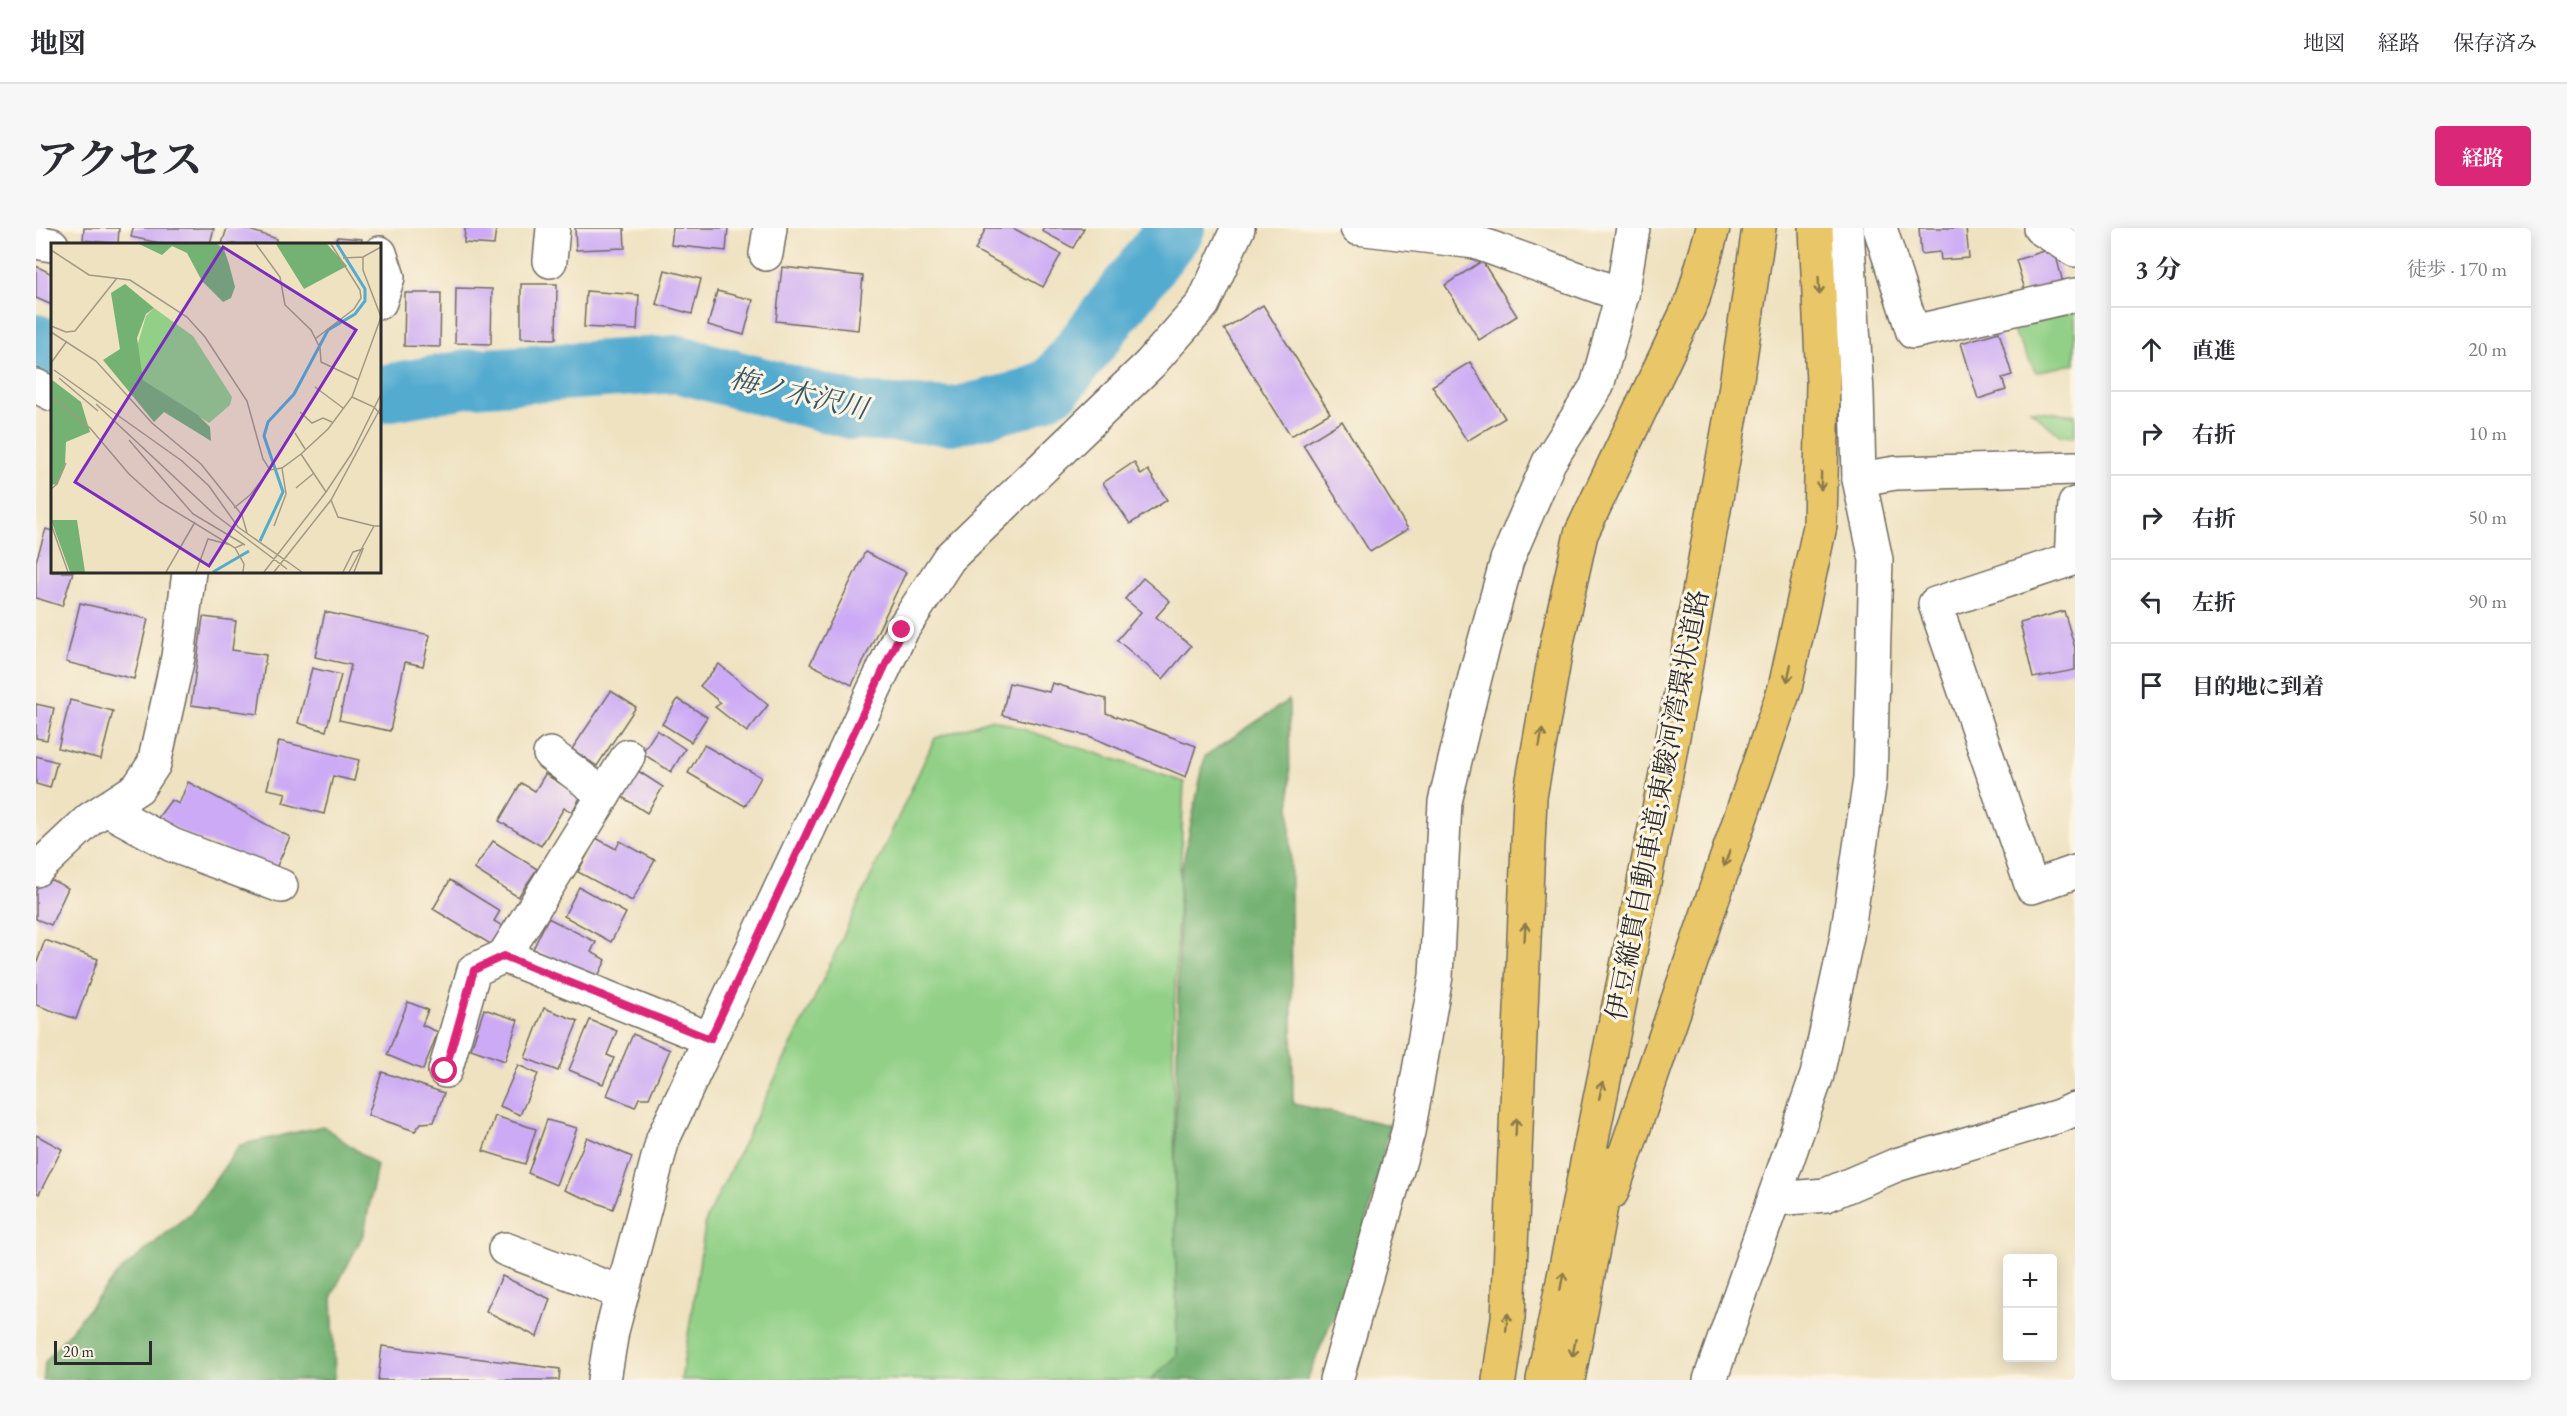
<!DOCTYPE html>
<html lang="ja">
<meta charset="utf-8">
<style>
:root{--surface:#fff;--page:#f7f7f7;--text:#2b2b33;--muted:#7c7c81;--line:#e1e1e2;--accent:#db2777}
body{margin:0;font-family:"EB Garamond","Noto Serif JP",serif;background:var(--page);color:var(--text)}
.controls{position:absolute;right:18px;bottom:18px;display:grid;overflow:hidden;border-radius:6px;box-shadow:0 3px 15px #0003}
.controls button{width:54px;height:54px;display:grid;place-items:center;padding:0;border:0;border-bottom:2px solid var(--line);background:var(--surface);color:var(--text);font:30px sans-serif}
.scale{position:absolute;left:18px;bottom:15px;width:98px;box-sizing:border-box;padding-left:6px;border:3px solid #2b2b2b;border-top:0;font-size:16px;line-height:21px;white-space:nowrap;color:#2b2b2b;-webkit-text-stroke:4px #fcf5e5;paint-order:stroke}
.stop{position:absolute;width:18px;height:18px;margin:-14px;border:4px solid #db2777;border-radius:50%;background:#fff}
.stop.end{background:#db2777;border-color:#fff;box-shadow:0 2px 6px #0008}
.list{margin:0;padding:0;list-style:none}
h2{display:flex;justify-content:space-between;align-items:center;height:78px;margin:0;padding:0 24px;font-size:26px}
h2 small{font-size:20px;font-weight:400;color:var(--muted)}
.list li{display:grid;grid-template-columns:39px 1fr auto;gap:18px;align-items:center;box-sizing:border-box;height:84px;padding:0 24px;border-top:2px solid var(--line)}
.list b{display:block;font-size:22px;white-space:nowrap}
.list em{font-size:20px;font-style:normal;color:var(--muted)}
.icon{flex:none;width:33px;height:33px;fill:none;stroke:currentColor;stroke-width:2;stroke-linecap:round;stroke-linejoin:round}
.map{position:relative;flex:none;width:2039px;height:1152px;overflow:hidden;border-radius:6px}
header{display:flex;align-items:center;gap:36px;box-sizing:border-box;height:84px;padding:0 30px;background:var(--surface);border-bottom:2px solid var(--line)}
header strong{font-size:28px}
nav{display:flex;gap:33px;margin-inline-start:auto;font-size:21px}
.intro{display:flex;align-items:center;justify-content:space-between;box-sizing:border-box;height:144px;padding:0 36px}
h1{margin:0;font-size:42px}
.button{padding:15px 27px;border-radius:6px;background:var(--accent);color:#fff;font-size:21px;font-weight:700}
main{display:flex;gap:36px;padding:0 36px}
aside{flex:1;background:var(--surface);border-radius:6px;box-shadow:0 3px 15px #0003}
.map>svg:first-child{display:block}
.green{fill:#91d086;stroke:#5e7e58;stroke-width:1.5}
.forest{fill:#74b273;stroke:#506e4f;stroke-width:1.5}
.lines{fill:none;stroke-linecap:round;stroke-linejoin:round}
.river{stroke:#53abd0;stroke-width:58}
.building{fill:#ccaaf5}
.minor-casing{stroke:#706b60;stroke-width:36}
.highway-casing{stroke:#706b60;stroke-width:36}
.minor{stroke:#fff;stroke-width:33}
.highway{stroke:#e9c769;stroke-width:33}
.oneway{stroke:#8a794a}
.route{stroke:#db2777;stroke-width:8}
.labels{text-anchor:middle;dominant-baseline:central;stroke-width:6;stroke-linejoin:round;paint-order:stroke}
.street-label{font-size:27px;fill:#2b2b2b;stroke:#fcf5e5}
.water-label{font-size:28px;font-style:italic;fill:#395865;stroke:#fcf5e5}
.inset-river{fill:none;stroke:#53abd0;stroke-width:3}
.inset-road{fill:none;stroke:#a19985;stroke-width:1.5}
.view{fill:#7b2cbf;fill-opacity:0.15;stroke:#7b2cbf;stroke-width:3}
.inset-edge{fill:none;stroke:#2b2b2b;stroke-width:3}
</style>
<header>
<strong>地図</strong>
<nav><a>地図</a><a>経路</a><a>保存済み</a></nav>
</header>
<div class="intro"><h1>アクセス</h1><a class="button">経路</a></div>
<main>
<div class="map">
<svg width="2039" height="1152" viewBox="0 0 2039 1152">
<rect width="100%" height="100%" fill="#fcf5e5"/>
<filter id="ink" filterUnits="userSpaceOnUse"><feTurbulence type="fractalNoise" baseFrequency=".0167" numOctaves="2"/><feDisplacementMap in="SourceGraphic" scale="12" xChannelSelector="R" yChannelSelector="G"/><feConvolveMatrix kernelMatrix="1 2 1 2 8 2 1 2 1" color-interpolation-filters="sRGB"/></filter>
<filter id="wash" filterUnits="userSpaceOnUse"><feTurbulence type="fractalNoise" baseFrequency=".008" numOctaves="4" result="noise"/><feDisplacementMap in="SourceGraphic" scale="24" xChannelSelector="R" yChannelSelector="G"/><feGaussianBlur stdDeviation="1.35" result="paint"/><feColorMatrix in="noise" values="0 0 0 0 0 0 0 0 0 0 0 0 0 0 0 0 0 1.4 0 .05"/><feComposite in="paint" operator="in"/></filter>
<g filter="url(#wash)">
<rect width="100%" height="100%" fill="#efe2c1"/>
<g class="green">
<polygon points="2039,78 2039,136 2000,144 1969,88"/>
<polygon points="1994,182 2039,187 2039,209 2025,208"/>
<polygon points="956,491 1148,554 1137,807 1141,1128 1117,1152 645,1152 670,992 777,773 899,510"/>
</g>
<g class="forest">
<polygon points="1253,472 1257,876 1354,897 1322,1028 1271,1152 1114,1152 1141,1128 1139,943 1144,649 1169,528"/>
<polygon points="287,898 341,937 328,1005 296,1067 299,1148 297,1152 7,1152 9,1134 81,1046 157,983 204,917"/>
</g>
<g class="lines">
<g class="river">
<polyline points="0,115 16,123"/>
<polyline points="344,166 436,150 642,136 818,183 919,188 988,171 1019,157 1140,0"/>
</g>
</g>
<g id="blocks">
<g class="building">
<polygon points="48,0 83,0 82,16 47,12"/>
<polygon points="97,0 178,0 174,16 128,16 95,9"/>
<polygon points="191,0 207,0 241,11 239,16 186,16"/>
<polygon points="429,0 460,0 458,17 428,15"/>
<polygon points="539,0 588,0 589,20 540,22"/>
<polygon points="637,0 692,0 690,23 635,17"/>
<polygon points="950,0 977,0 1025,26 1007,59 939,22"/>
<polygon points="1007,0 1048,0 1037,20 1006,3"/>
<polygon points="1883,0 1930,0 1933,30 1905,32 1904,24 1885,26"/>
<polygon points="301,9 326,11 325,16 300,16"/>
<polygon points="2018,20 2027,55 1990,65 1980,32"/>
<polygon points="1446,33 1481,88 1443,112 1409,57"/>
<polygon points="0,38 16,46 16,77 0,70"/>
<polygon points="746,39 827,48 822,102 740,93"/>
<polygon points="629,42 665,51 656,86 620,76"/>
<polygon points="485,56 521,56 520,111 485,110"/>
<polygon points="420,60 456,61 455,116 419,115"/>
<polygon points="550,63 603,67 601,102 548,99"/>
<polygon points="681,63 717,72 708,107 672,97"/>
<polygon points="369,65 405,65 404,119 368,118"/>
<polygon points="1227,77 1294,185 1255,208 1188,101"/>
<polygon points="1963,104 1976,147 1966,150 1970,162 1942,171 1925,115"/>
<polygon points="1434,134 1469,190 1431,213 1396,158"/>
<polygon points="1306,193 1372,301 1334,324 1267,217"/>
<polygon points="1098,234 1105,247 1112,242 1131,272 1094,296 1067,255"/>
<polygon points="10,301 16,303 16,344 37,344 26,378 0,370 0,333"/>
<polygon points="829,324 870,344 816,457 774,436"/>
<polygon points="1107,350 1134,373 1120,389 1155,418 1127,451 1081,412 1105,384 1089,371"/>
<polygon points="44,375 112,391 98,451 30,434"/>
<polygon points="2028,383 2039,420 2039,442 1997,450 1984,395"/>
<polygon points="289,384 394,407 387,438 369,434 354,503 303,492 315,437 279,429"/>
<polygon points="167,389 200,393 196,422 230,427 222,486 155,477"/>
<polygon points="683,436 732,477 711,504 679,479 685,475 664,458"/>
<polygon points="276,440 305,447 290,503 262,495"/>
<polygon points="973,455 1013,464 1016,455 1070,471 1070,485 1160,518 1150,549 1053,508 966,487"/>
<polygon points="575,463 600,479 561,538 536,521"/>
<polygon points="642,471 671,489 655,514 626,496"/>
<polygon points="34,472 77,483 65,531 22,520"/>
<polygon points="0,476 18,480 11,512 0,510"/>
<polygon points="621,502 649,521 635,544 606,525"/>
<polygon points="243,513 323,532 318,553 297,548 288,586 247,575 250,565 231,561"/>
<polygon points="668,517 725,549 709,578 652,545"/>
<polygon points="0,528 21,534 14,560 0,556"/>
<polygon points="599,541 627,559 611,585 583,567"/>
<polygon points="509,546 545,568 536,584 528,580 505,618 463,593 485,555 499,563"/>
<polygon points="152,554 254,609 240,640 159,610 121,591 135,572 143,576"/>
<polygon points="560,610 580,621 584,613 619,632 596,673 542,644"/>
<polygon points="457,613 501,641 482,669 438,641"/>
<polygon points="7,648 32,660 15,697 0,691 0,663"/>
<polygon points="414,652 464,683 458,693 468,699 456,717 397,681"/>
<polygon points="543,659 590,685 575,714 528,688"/>
<polygon points="512,690 560,714 555,724 570,732 560,752 497,721"/>
<polygon points="9,712 62,731 40,791 0,777 0,737"/>
<polygon points="372,774 392,782 386,797 402,804 387,842 351,827"/>
<polygon points="508,780 542,793 522,843 489,830"/>
<polygon points="448,781 482,792 469,833 435,821"/>
<polygon points="554,792 581,803 571,827 578,830 567,856 533,842"/>
<polygon points="597,806 634,822 613,870 603,870 599,879 571,867"/>
<polygon points="482,837 502,846 484,887 464,878"/>
<polygon points="346,844 408,865 398,894 385,895 379,903 332,887"/>
<polygon points="459,888 500,901 489,936 447,923"/>
<polygon points="511,892 541,900 520,957 492,945"/>
<polygon points="0,907 26,921 3,966 0,964"/>
<polygon points="551,909 596,929 577,981 528,962"/>
<polygon points="466,1048 514,1071 501,1109 450,1083"/>
<polygon points="346,1118 524,1141 523,1152 342,1152"/>
</g>
</g>
</g>
<g filter="url(#ink)">
<use href="#blocks" fill-opacity="0" stroke="#706b60" stroke-width="1.5"/>
<g class="lines">
<defs>
<g id="minor">
<polyline points="1321,0 1439,14 1586,67"/>
<polyline points="1844,0 1877,104 2039,67"/>
<polyline points="2004,0 2039,22"/>
<polyline points="0,14 16,17"/>
<polyline points="344,25 352,49 344,74"/>
<polyline points="730,26 734,0"/>
<polyline points="514,33 517,0"/>
<polyline points="0,158 16,166"/>
<polyline points="1823,251 1860,245 2039,240"/>
<polyline points="2039,276 2036,331 1899,376 1996,659 2039,644"/>
<polyline points="514,526 568,567"/>
<polyline points="70,581 136,617 245,658"/>
<polyline points="0,642 54,591 102,560 118,536 142,429 153,344"/>
<polyline points="468,728 592,528"/>
<polyline points="409,843 438,742 468,728 674,811"/>
<polyline points="1739,971 1790,967 1860,937 2023,888 2039,881"/>
<polyline points="469,1021 586,1065"/>
<polyline points="568,1152 576,1103 627,911 866,402 913,330 1114,136 1167,76 1202,0"/>
<polyline points="1300,1152 1372,904 1400,748 1409,574 1440,445 1471,332 1513,234 1561,158 1586,67 1597,0"/>
<polyline points="1674,1152 1781,847 1811,708 1834,551 1840,332 1823,251 1821,165 1811,0"/>
</g>
<g id="highway">
<polyline points="1576,964 1749,460 1784,298 1787,155 1780,0"/>
<polyline points="1463,1152 1472,1090 1494,569 1522,410 1545,306 1657,71 1677,0"/>
<polyline points="1507,1152 1632,536 1698,171 1723,0"/>
<polyline points="1532,1152 1573,936"/>
</g>
</defs>
<use href="#minor" class="minor-casing"/>
<use href="#highway" class="highway-casing"/>
<use href="#minor" class="minor"/>
<use href="#highway" class="highway"/>
</g>
<defs><path id="oneway-shaft" d="M-6 0H5M1.5-3L5.5 0L1.5 3" fill="none" stroke-width="1.6" stroke-linecap="round" stroke-linejoin="round" transform="scale(1.5)"/></defs>
<g class="oneway">
<use href="#oneway-shaft" transform="translate(1783 58) rotate(87)"/>
<use href="#oneway-shaft" transform="translate(1785 253) rotate(91)"/>
<use href="#oneway-shaft" transform="translate(1753 445) rotate(102)"/>
<use href="#oneway-shaft" transform="translate(1505 510) rotate(-80)"/>
<use href="#oneway-shaft" transform="translate(1691 630) rotate(109)"/>
<use href="#oneway-shaft" transform="translate(1489 704) rotate(-87)"/>
<use href="#oneway-shaft" transform="translate(1565 862) rotate(-78)"/>
<use href="#oneway-shaft" transform="translate(1480 899) rotate(-87)"/>
<use href="#oneway-shaft" transform="translate(1526 1053) rotate(-79)"/>
<use href="#oneway-shaft" transform="translate(1471 1094) rotate(-84)"/>
<use href="#oneway-shaft" transform="translate(1538 1120) rotate(100)"/>
</g>
</g>
<g class="lines" filter="url(#ink)">
<polyline class="route" points="409,843 438,742 468,728 674,811 866,402"/>
</g>
<g class="labels">
<g class="street-label">
<text transform="translate(1621 577) rotate(-79)">伊豆縦貫自動車道;東駿河湾環状道路</text>
</g>
<g class="water-label">
<text transform="translate(763 165) rotate(13)">梅ノ木沢川</text>
</g>
</g>
<g transform="translate(15 15)">
<rect width="330" height="330" fill="#efe2c1"/>
<path d="M103,65L142,93L181,154L179,162L158,180L92,137L85,107L95,73Z" fill="#91d086"/>
<path d="M88,1H166L173,6L178,21L184,44L180,55L172,59L151,38L136,10L121,3L111,12ZM225,1H276L296,23L253,46ZM74,41L103,65L95,71L86,95L92,137L147,172L159,184L160,198L113,169L103,179L52,117L69,106L60,50ZM0,136L30,159L39,189L15,199L14,221L6,241L0,242ZM0,277H26L34,329H19Z" fill="#74b273"/>
<path class="inset-river" d="M209,298L232,249L213,193L217,179L243,151L277,87L304,71L314,58V46L286,1M162,329L198,308"/>
<path class="inset-road" d="M205,1L229,34L234,62L260,87L269,105L270,119L308,137M0,7L38,32L79,37L136,74L154,94L196,158L212,216L219,227L231,225L250,211L277,186L301,154L330,74L312,27V14M292,15L312,14L330,4M0,83L15,89L24,88L66,35M0,89L45,118L101,180L150,221L191,272L196,290M264,96L303,66L310,55L309,47L280,1M0,120L16,98M3,127L131,218L158,243L187,284L251,329M8,135L47,168M264,144L292,165M0,153L39,185L78,231L109,259L184,305L193,301M301,154L323,164L330,172M45,161L163,271L236,326M249,169L261,180L272,175L281,179M244,190L254,206M78,197L142,271L194,302M250,211L275,249M245,245L263,230M0,246L6,241L15,220M280,257L287,274L323,283M183,265L199,252L219,227M0,281L17,329M223,283L235,251L231,225M184,305L193,321L192,329M115,329L144,279M145,329L157,296L180,302M213,329L275,249L301,210L330,151M223,329L280,257L330,164M292,329L302,309L312,306L303,329M298,329L323,283H330"/>
<path class="view" d="M172,4L305,87L158,323L24,239Z"/>
<rect width="330" height="330" class="inset-edge"/>
</g>
</svg>
<div class="controls">
<button>+</button>
<button>−</button>
</div>
<div class="scale">20 m</div>
<div class="stop" style="left:409px;top:843px"></div>
<div class="stop end" style="left:866px;top:402px"></div>
</div>
<aside>
<h2>3 分<small>徒歩 · 170 m</small></h2>
<ul class="list">
<li><svg class="icon" aria-label="ahead" viewBox="0 0 24 24"><path d="M12 20V5M6 11l6-6 6 6"/></svg><div><b>直進</b></div><em>20 m</em></li>
<li><svg class="icon" aria-label="right" viewBox="0 0 24 24"><path d="M7 20v-9h11M14 6l5 5-5 5"/></svg><div><b>右折</b></div><em>10 m</em></li>
<li><svg class="icon" aria-label="right" viewBox="0 0 24 24"><path d="M7 20v-9h11M14 6l5 5-5 5"/></svg><div><b>右折</b></div><em>50 m</em></li>
<li><svg class="icon" aria-label="left" viewBox="0 0 24 24"><path d="M17 20v-9H6M10 6l-5 5 5 5"/></svg><div><b>左折</b></div><em>90 m</em></li>
<li><svg class="icon" aria-label="arrive" viewBox="0 0 24 24"><path d="M6 21V4h12l-3 4 3 4H6"/></svg><div><b>目的地に到着</b></div></li>
</ul>
</aside>
</main>
